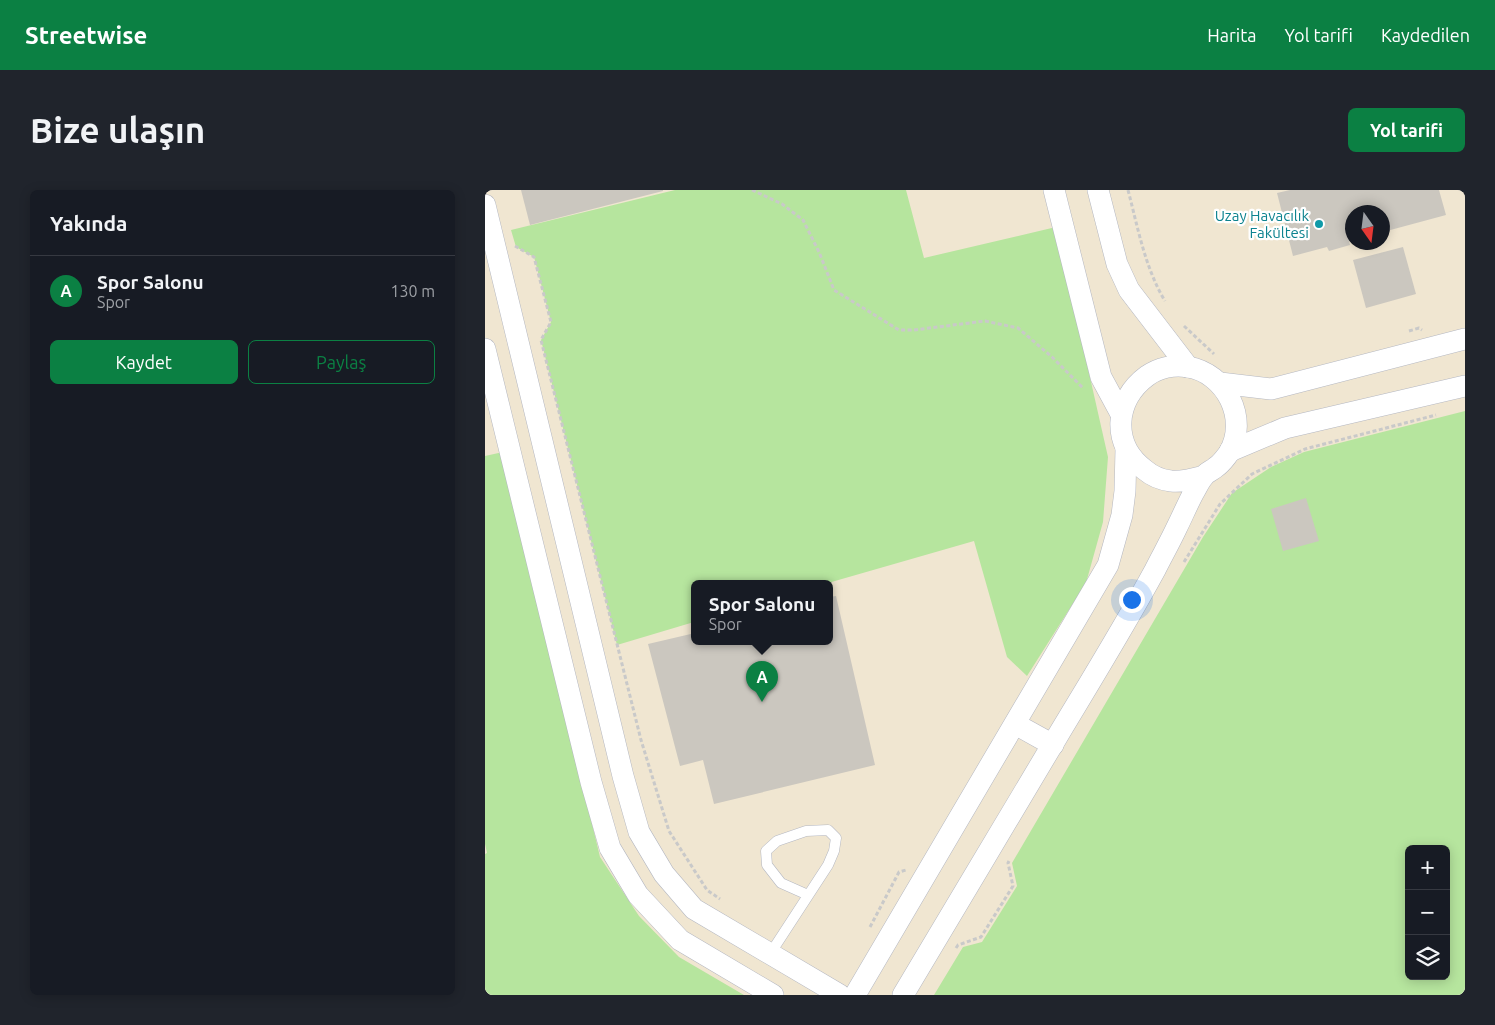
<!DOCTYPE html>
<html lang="tr">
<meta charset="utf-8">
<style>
:root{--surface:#171b24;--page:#20242c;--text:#f1f3f6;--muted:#9ea1a6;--line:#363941;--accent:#0b8043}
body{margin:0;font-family:Ubuntu,sans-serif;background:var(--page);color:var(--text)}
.controls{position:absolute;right:15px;bottom:15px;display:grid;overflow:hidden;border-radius:8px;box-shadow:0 2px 12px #0003}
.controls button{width:45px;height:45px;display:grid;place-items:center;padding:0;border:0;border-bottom:1px solid var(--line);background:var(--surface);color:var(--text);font:25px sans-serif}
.compass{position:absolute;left:860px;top:15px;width:45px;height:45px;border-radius:50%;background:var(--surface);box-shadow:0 2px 12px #0003;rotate:166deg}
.you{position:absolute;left:646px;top:409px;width:18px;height:18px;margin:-12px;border:4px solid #fff;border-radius:50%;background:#1a73e8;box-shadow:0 0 0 8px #1a73e833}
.badge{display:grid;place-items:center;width:32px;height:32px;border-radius:50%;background:var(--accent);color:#fff;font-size:16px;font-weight:700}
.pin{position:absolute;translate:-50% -41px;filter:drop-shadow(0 1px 2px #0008)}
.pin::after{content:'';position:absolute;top:26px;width:18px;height:15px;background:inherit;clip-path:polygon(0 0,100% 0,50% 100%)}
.popup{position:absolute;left:206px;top:390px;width:142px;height:65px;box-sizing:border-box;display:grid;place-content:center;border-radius:8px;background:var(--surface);filter:drop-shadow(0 1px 4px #0005);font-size:16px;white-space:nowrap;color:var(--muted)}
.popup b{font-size:19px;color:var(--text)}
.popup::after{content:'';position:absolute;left:50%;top:100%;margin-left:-10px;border:10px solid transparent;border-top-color:var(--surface)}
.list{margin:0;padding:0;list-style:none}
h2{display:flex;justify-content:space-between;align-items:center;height:65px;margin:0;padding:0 20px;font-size:21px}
h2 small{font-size:16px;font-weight:400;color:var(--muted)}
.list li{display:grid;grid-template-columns:32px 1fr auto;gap:15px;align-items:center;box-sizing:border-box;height:70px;padding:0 20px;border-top:1px solid var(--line)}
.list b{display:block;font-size:19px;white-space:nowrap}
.list p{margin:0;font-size:16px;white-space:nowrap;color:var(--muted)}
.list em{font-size:16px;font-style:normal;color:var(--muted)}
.actions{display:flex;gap:10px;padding:15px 20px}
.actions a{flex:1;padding:11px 0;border:1px solid var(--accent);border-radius:8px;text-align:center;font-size:18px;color:var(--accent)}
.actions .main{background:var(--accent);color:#fff}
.icon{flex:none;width:28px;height:28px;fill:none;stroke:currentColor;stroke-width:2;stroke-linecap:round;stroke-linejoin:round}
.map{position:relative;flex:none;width:980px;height:805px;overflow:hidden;border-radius:8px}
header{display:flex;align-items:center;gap:30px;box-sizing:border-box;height:70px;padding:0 25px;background:var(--accent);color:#fff}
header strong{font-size:24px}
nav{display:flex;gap:28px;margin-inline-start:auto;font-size:18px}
.intro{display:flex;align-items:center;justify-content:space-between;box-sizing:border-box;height:120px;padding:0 30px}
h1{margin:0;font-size:35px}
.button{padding:12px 22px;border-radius:8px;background:var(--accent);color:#fff;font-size:18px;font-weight:700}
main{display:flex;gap:30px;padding:0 30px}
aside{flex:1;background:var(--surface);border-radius:8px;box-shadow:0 2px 12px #0003}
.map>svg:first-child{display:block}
.education{fill:#f0e6d1;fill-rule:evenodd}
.green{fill:#b6e59e;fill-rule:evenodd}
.building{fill:#cbc7bf}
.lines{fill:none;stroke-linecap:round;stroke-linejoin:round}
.service-casing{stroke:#b4b7c1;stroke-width:11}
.minor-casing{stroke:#b4b7c1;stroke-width:22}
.path{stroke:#c9c9c9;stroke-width:3;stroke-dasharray:4 2.5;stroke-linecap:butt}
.service{stroke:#fff;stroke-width:10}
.minor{stroke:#fff;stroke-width:21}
.culture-dot{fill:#0f9aa8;stroke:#fff;stroke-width:2}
.labels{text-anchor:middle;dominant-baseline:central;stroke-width:4.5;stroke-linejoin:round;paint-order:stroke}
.culture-label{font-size:15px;fill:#0d838f;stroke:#fff;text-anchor:end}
</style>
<header>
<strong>Streetwise</strong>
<nav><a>Harita</a><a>Yol tarifi</a><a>Kaydedilen</a></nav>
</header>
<div class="intro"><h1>Bize ulaşın</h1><a class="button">Yol tarifi</a></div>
<main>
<aside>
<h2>Yakında<small></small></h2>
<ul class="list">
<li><span class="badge">A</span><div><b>Spor Salonu</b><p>Spor</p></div><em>130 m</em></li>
</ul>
<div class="actions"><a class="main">Kaydet</a><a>Paylaş</a></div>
</aside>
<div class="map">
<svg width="980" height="805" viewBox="0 0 980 805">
<rect width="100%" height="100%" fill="#efe9e1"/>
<path class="education" d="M0,0H980V805H0ZM868,22H898V52H868ZM210,393H344V451H210ZM924,659H961V786H924Z"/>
<g class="green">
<polygon points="190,0 421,0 439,68 571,37 623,267 618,332 601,393 542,486 522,467 489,351 343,393 210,393 209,432 132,455 56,150 66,132 49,67 31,57 26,40"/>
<path d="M980,221V805H449L478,757L497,752L532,696L527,673L718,347L747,303L786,277L819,262ZM924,659H961V786H924Z"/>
<polygon points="18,262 115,667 154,726 194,767 259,805 0,805 0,664 2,663 0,654 0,266"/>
</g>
<g class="building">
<polygon points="36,0 178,0 178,1 45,35"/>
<polygon points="805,0 954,0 961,25 898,42 898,22 868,22 868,50 864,51 865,55 844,61 842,57 808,66 792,3"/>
<polygon points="918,57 931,104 881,118 868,70"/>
<polygon points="821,308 834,351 798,361 786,319"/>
<polygon points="351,406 390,575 229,614 218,570 195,576 163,454 210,443 210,451 344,451 344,407"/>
</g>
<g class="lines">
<defs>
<polyline id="service" points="285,764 343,675 349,661 351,648 343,640 321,641 292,651 281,661 282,675 296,693 323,705"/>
<g id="minor">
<polyline points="569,0 616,187 636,224"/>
<polyline points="613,0 632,74 644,100 703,177"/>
<polyline points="0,15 138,586 154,642 179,684 209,719 355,805"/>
<polyline points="0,159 106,592 125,658 153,705 195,750 288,805"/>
<polyline points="735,193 786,199 980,149"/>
<polyline points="745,261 800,238 980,196"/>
<polyline points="530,534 568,555"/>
<polyline points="370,805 623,375 637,325 640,301 641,259"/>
<path d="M418,805C469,719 521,633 572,547C605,492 639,437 670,380C677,366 685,352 692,337C698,325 703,313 709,302C712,297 715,290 719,286C722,282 728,280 731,277C736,274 740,268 744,263C764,229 741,183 703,177C689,174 673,178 662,186C629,210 626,255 660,280C667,286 677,290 686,291C698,292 708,289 719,286"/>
</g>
</defs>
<use href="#service" class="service-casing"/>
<use href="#minor" class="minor-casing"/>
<g class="path">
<polyline points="267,0 297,14 318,30 334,62 349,100 414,140 429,140 500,131 533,138 567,167 598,198"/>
<path d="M643,0C653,38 660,78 680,111"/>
<polyline points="30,56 49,67 66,132 56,150 156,550 184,641 222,700 235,709"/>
<polyline points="699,136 729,164"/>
<polyline points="924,141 934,138 937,140"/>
<polyline points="699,372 735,314 767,284 820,259 951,225"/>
<polyline points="385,737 414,682 421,680"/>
<polyline points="471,758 473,755 496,747 528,696 523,673 524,671"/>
</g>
<use href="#service" class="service"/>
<use href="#minor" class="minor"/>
</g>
<circle class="culture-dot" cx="834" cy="34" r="5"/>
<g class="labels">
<g class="culture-label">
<text x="824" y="25">Uzay Havacılık<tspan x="824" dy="17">Fakültesi</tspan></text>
</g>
</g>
</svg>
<div class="controls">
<button>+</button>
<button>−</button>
<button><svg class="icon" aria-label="layers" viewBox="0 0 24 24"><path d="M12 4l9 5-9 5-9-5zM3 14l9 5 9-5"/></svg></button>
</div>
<svg class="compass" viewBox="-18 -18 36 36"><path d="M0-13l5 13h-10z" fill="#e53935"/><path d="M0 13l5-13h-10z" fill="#9ea1a6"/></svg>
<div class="you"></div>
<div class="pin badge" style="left:277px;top:512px">A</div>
<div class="popup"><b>Spor Salonu</b>Spor</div>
</div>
</main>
